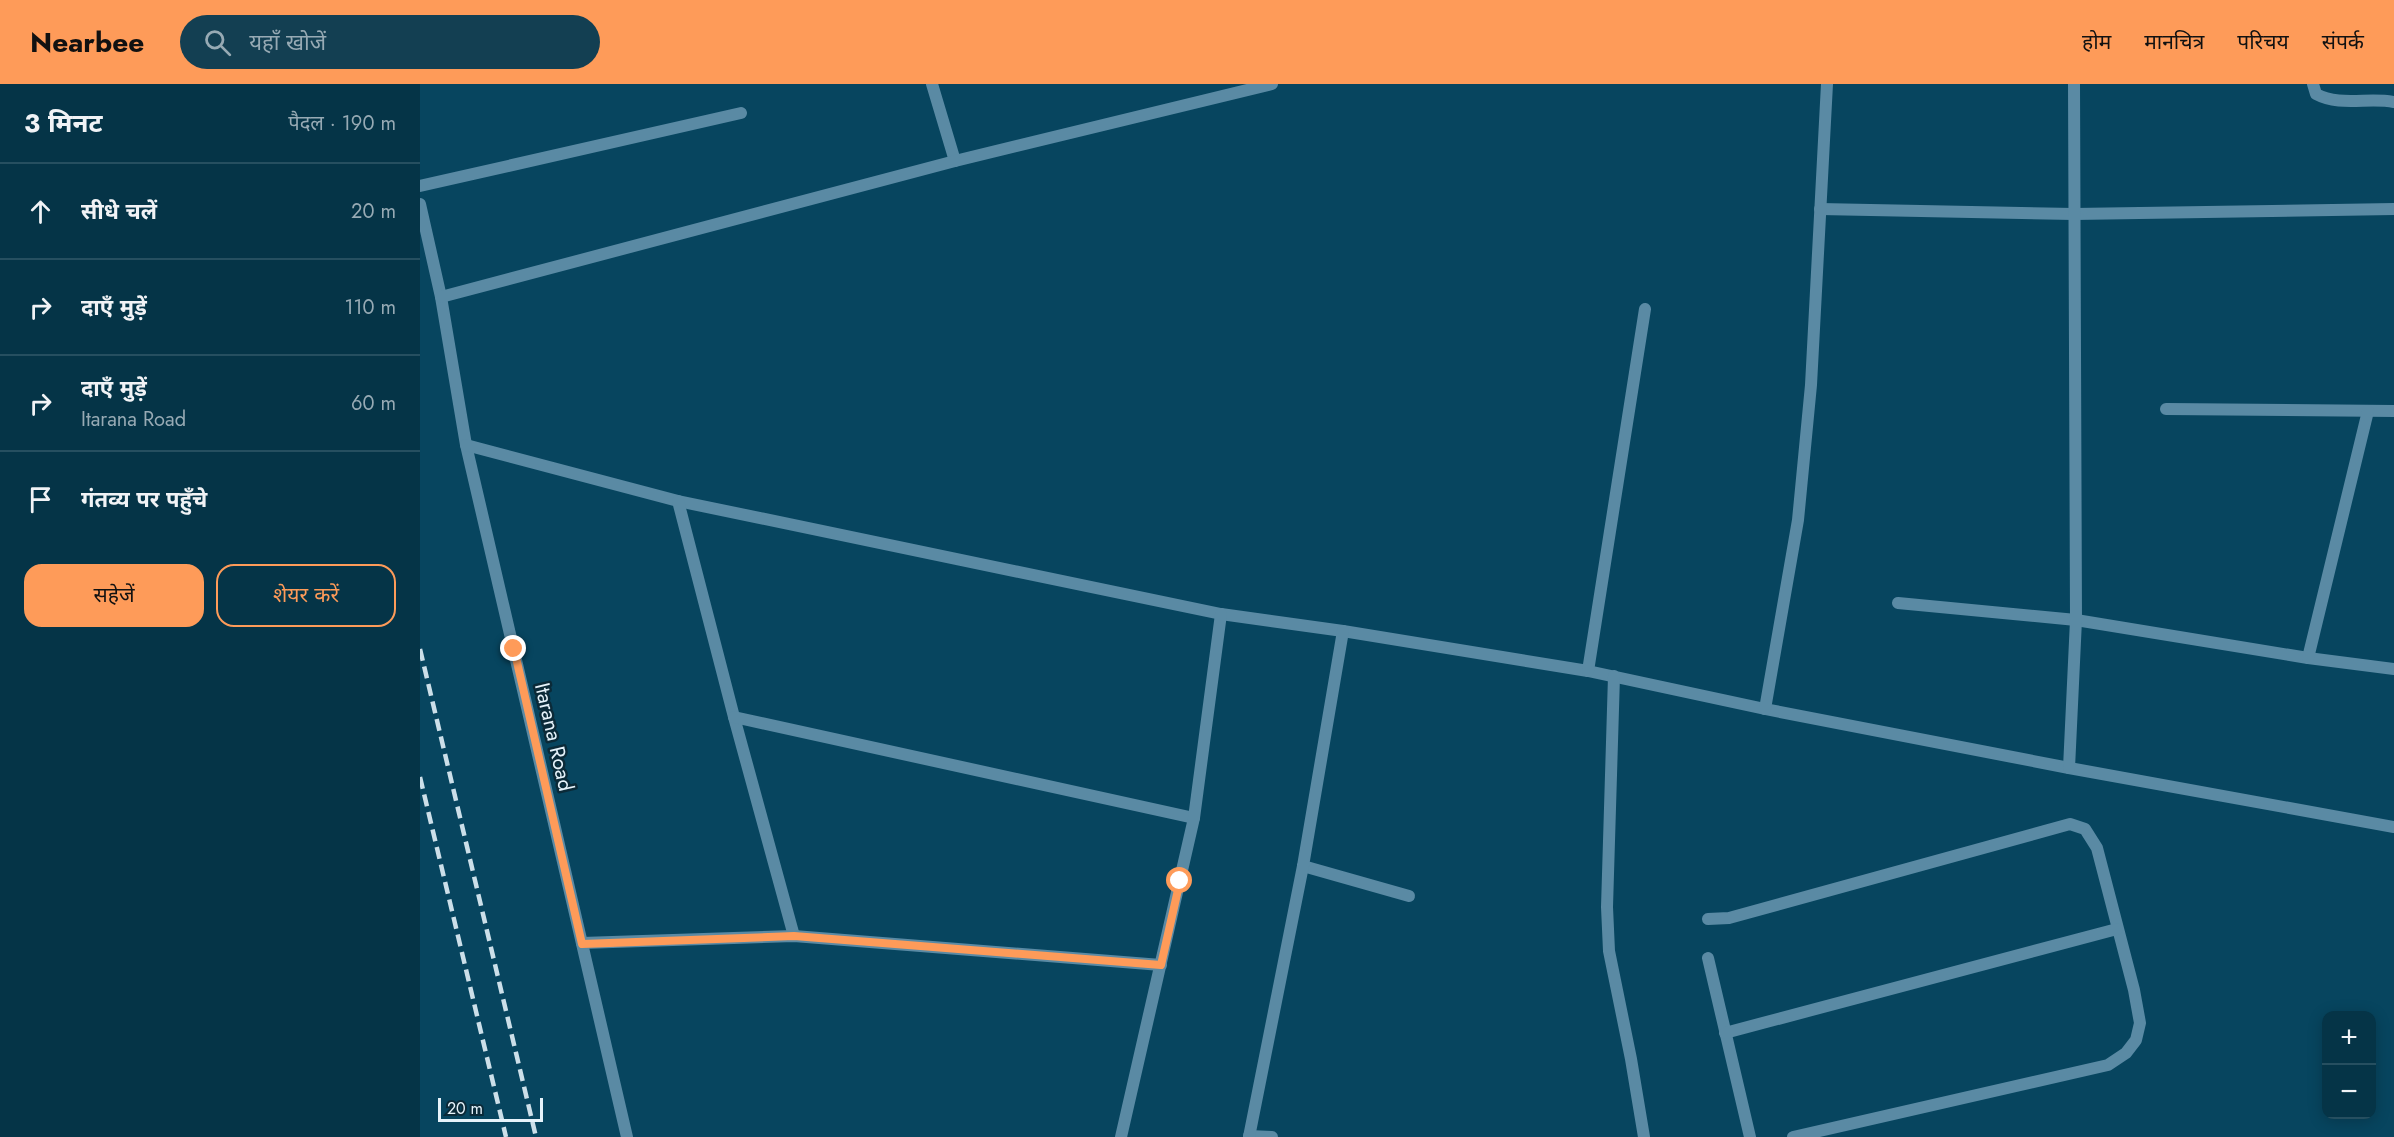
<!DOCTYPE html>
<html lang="hi">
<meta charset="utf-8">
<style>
:root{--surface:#053447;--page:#133f52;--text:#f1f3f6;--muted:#97aab4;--line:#264f60;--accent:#fe9b59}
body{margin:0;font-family:Jost,"Noto Sans Devanagari",sans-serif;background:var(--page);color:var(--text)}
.controls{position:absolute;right:18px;bottom:18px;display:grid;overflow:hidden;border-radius:12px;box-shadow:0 3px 15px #0003}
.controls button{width:54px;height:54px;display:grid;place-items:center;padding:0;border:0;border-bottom:2px solid var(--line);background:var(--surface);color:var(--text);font:30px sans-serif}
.scale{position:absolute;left:18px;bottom:15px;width:105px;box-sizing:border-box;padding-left:6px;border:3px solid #e6f3fb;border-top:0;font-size:16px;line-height:21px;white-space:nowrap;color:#e6f3fb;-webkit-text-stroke:4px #0b2a38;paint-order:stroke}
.stop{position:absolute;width:18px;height:18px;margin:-14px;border:4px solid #fe9b59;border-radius:50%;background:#fff}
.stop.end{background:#fe9b59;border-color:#fff;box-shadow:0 2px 6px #0008}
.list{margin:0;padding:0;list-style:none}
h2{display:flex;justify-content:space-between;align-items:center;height:78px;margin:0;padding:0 24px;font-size:26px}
h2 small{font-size:20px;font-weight:400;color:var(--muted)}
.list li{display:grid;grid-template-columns:39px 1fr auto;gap:18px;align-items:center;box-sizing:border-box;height:96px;padding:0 24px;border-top:2px solid var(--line)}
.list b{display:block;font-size:22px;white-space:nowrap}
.list p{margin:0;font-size:20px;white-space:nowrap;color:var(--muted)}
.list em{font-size:20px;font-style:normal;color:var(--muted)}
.actions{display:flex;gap:12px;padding:18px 24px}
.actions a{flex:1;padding:14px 0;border:2px solid var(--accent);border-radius:18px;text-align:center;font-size:21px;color:var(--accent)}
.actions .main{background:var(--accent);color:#111}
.icon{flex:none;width:33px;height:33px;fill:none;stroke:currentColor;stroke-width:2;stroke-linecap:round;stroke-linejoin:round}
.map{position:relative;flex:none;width:1974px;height:1053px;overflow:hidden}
header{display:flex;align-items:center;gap:36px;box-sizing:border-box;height:84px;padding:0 30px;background:var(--accent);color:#111}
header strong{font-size:28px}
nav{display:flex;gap:33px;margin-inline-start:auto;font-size:21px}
.search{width:420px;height:54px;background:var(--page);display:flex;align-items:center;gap:15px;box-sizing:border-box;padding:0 21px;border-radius:33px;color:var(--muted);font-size:22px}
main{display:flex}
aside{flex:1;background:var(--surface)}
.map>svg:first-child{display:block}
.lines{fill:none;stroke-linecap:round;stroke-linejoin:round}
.minor{stroke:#5a8aa4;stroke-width:12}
.rail{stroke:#ccdfe9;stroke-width:4.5;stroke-dasharray:12 6;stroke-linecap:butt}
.route{stroke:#fe9b59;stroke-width:8}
.labels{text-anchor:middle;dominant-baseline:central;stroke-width:5;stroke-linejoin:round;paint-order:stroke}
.street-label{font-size:21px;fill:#e6f3fb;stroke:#0b2a38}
</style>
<header>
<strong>Nearbee</strong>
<div class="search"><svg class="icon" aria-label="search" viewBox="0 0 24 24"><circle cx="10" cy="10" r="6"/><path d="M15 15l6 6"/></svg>यहाँ खोजें</div>
<nav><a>होम</a><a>मानचित्र</a><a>परिचय</a><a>संपर्क</a></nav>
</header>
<main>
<aside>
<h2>3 मिनट<small>पैदल · 190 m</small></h2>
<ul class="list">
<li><svg class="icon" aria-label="ahead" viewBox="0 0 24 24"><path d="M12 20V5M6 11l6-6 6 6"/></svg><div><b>सीधे चलें</b></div><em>20 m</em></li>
<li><svg class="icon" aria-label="right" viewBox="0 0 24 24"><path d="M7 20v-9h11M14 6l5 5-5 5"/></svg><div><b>दाएँ मुड़ें</b></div><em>110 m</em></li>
<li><svg class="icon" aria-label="right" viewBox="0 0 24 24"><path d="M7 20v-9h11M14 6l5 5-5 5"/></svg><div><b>दाएँ मुड़ें</b><p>Itarana Road</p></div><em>60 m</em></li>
<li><svg class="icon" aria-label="arrive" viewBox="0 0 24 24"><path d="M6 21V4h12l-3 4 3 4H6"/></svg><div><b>गंतव्य पर पहुँचे</b></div></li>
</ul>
<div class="actions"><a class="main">सहेजें</a><a>शेयर करें</a></div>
</aside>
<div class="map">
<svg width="1974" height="1053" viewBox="0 0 1974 1053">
<rect width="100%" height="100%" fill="#07455f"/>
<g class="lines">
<g class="minor">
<polyline points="512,0 535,77"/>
<path d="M1893,0L1896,10C1920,23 1948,13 1974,18"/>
<polyline points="0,102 321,29"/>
<polyline points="0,120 21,213 46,361 207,1053"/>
<polyline points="1400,125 1654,130 1974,125"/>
<polyline points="21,213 535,77 852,0"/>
<polyline points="1746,325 1974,327"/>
<polyline points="46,361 258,417 801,530 923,547 1168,587 1345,625 1649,684 1974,743"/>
<polyline points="258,417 314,633 374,852"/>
<polyline points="1478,519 1656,536 1888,574 1974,585"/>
<polyline points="1888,574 1948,327"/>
<polyline points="1168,587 1225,225"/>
<polyline points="1194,592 1187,823 1189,867 1211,975 1224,1053"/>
<polyline points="1345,625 1378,436 1391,301 1407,0"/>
<polyline points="314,633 774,734"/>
<polyline points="1649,684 1656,536 1654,0"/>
<polyline points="883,782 989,812"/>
<polyline points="1288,835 1309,834 1650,740 1665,745 1677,764 1714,906 1720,939 1716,956 1706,969 1688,981 1373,1053"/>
<polyline points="162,859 374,852 741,881"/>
<polyline points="1288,874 1330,1053"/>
<polyline points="1305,949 1697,845"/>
<polyline points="829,1052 852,1053"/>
<polyline points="701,1053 774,734 801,530"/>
<polyline points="829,1053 883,782 923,547"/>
</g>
<g class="rail">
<polyline points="0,565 116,1053"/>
<polyline points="0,693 86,1053"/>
</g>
</g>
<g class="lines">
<polyline class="route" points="94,565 162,860 374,852 741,881 760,797"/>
</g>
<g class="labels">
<g class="street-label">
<text transform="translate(134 653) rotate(77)">Itarana Road</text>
</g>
</g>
</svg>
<div class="controls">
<button>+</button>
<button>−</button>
</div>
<div class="scale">20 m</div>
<div class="stop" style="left:760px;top:797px"></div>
<div class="stop end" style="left:94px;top:565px"></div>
</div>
</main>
